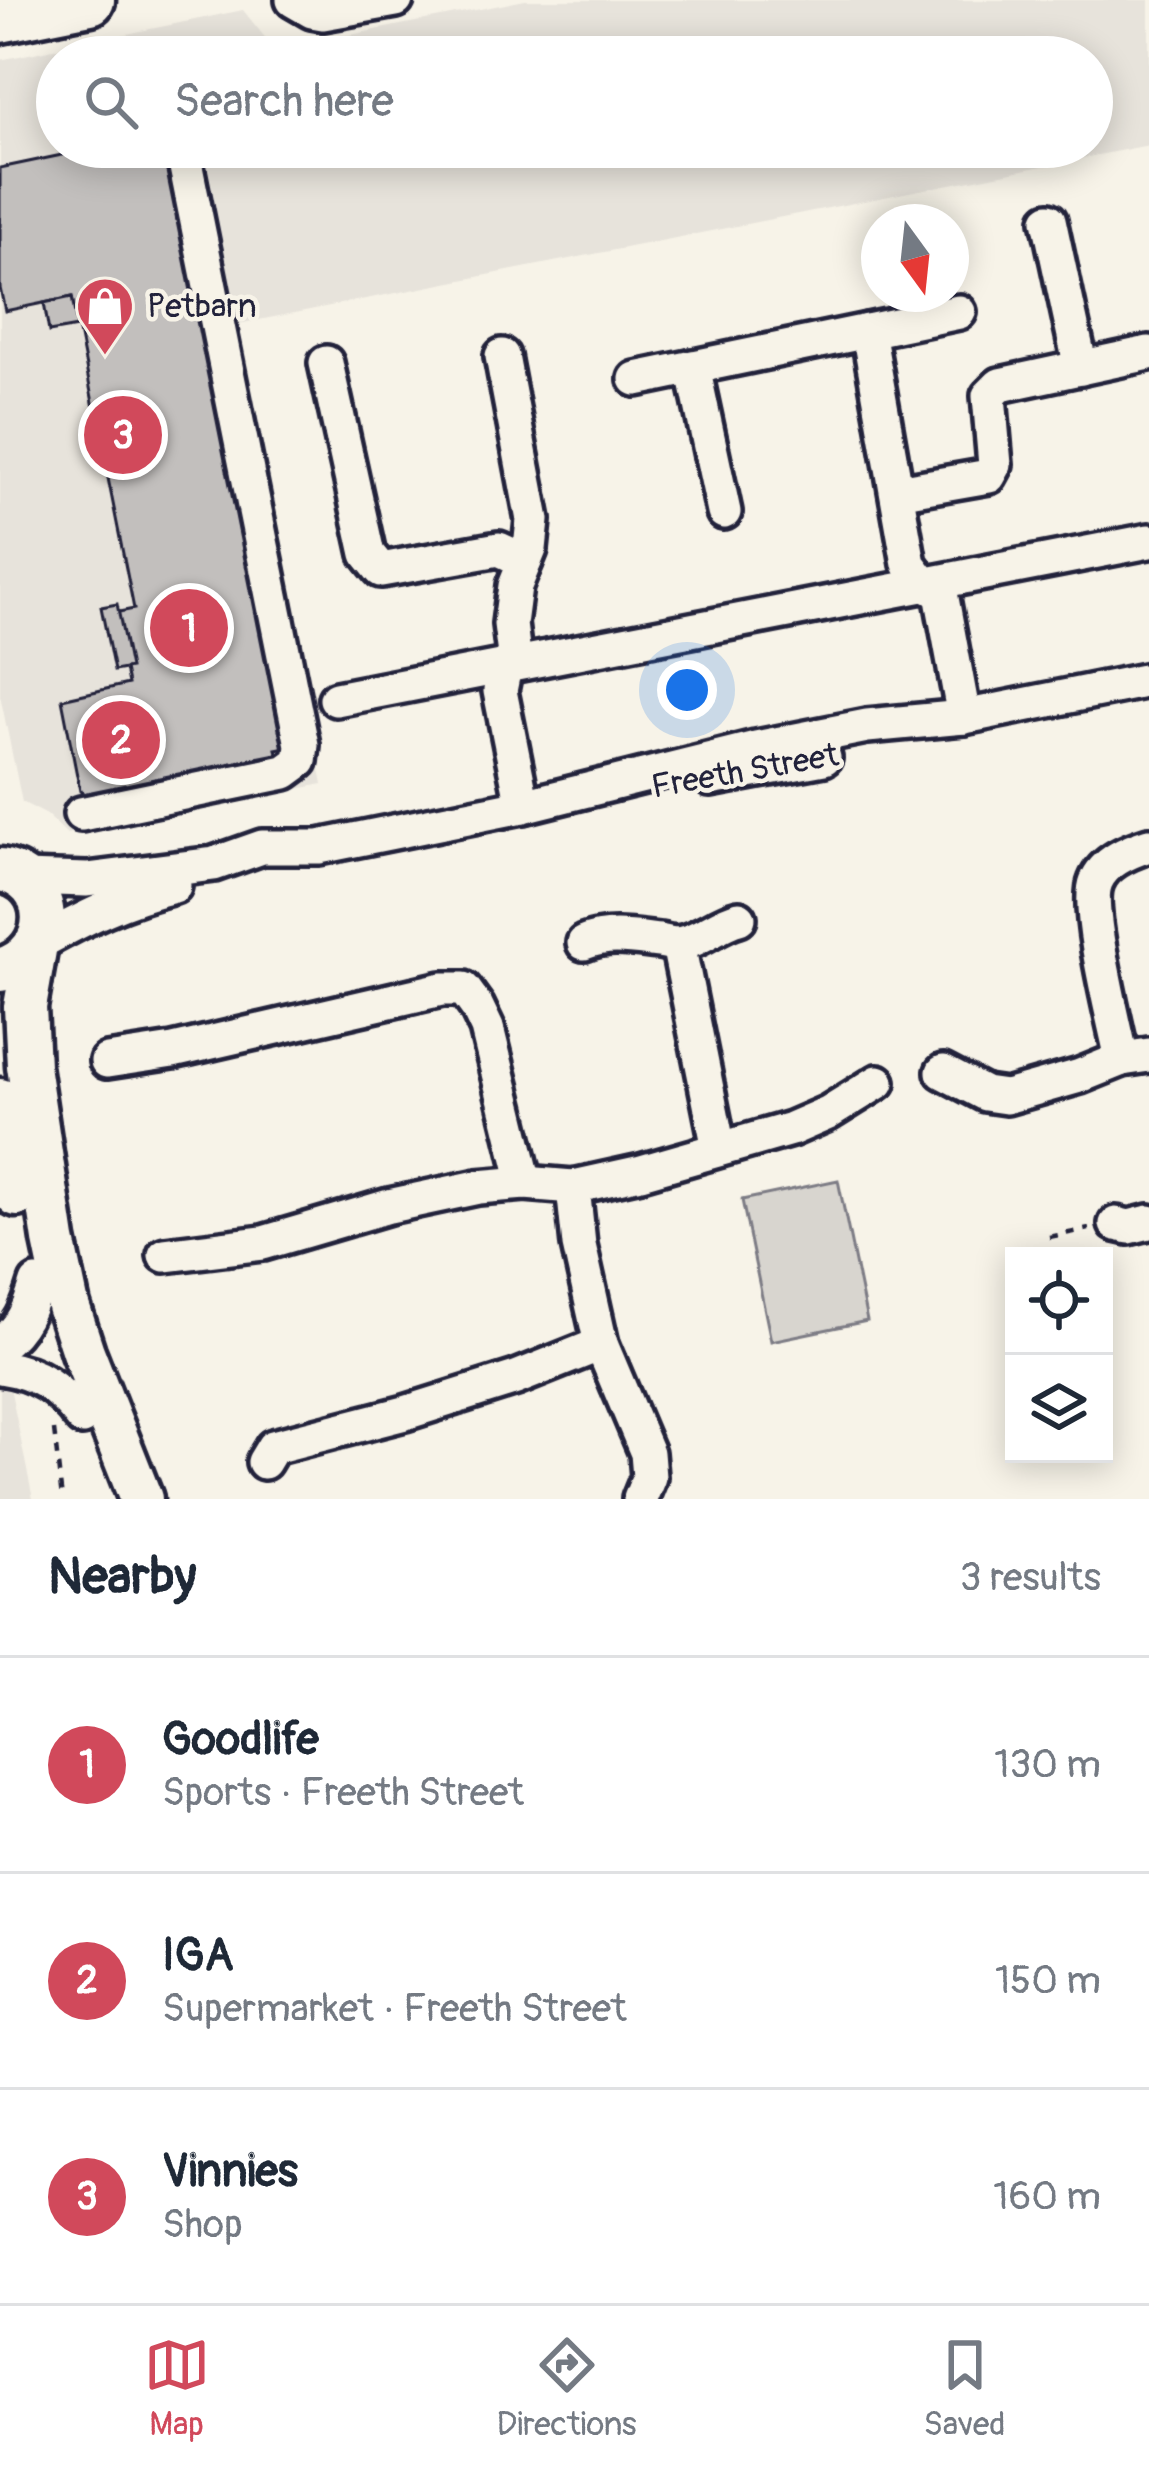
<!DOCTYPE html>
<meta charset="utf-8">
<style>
:root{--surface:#fff;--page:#f6f6f7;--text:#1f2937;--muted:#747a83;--line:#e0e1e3;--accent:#d1495b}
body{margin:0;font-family:Pangolin,sans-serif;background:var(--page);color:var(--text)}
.controls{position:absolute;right:36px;bottom:36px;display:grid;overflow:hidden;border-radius:0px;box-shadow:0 6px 30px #0003}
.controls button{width:108px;height:108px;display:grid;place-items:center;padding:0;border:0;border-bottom:3px solid var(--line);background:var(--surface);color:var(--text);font:60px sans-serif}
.compass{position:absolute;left:861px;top:204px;width:108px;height:108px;border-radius:50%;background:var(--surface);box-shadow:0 6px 30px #0003;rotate:165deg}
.you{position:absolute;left:687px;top:690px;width:42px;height:42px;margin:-30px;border:9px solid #fff;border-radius:50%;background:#1a73e8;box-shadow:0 0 0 18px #1a73e833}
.badge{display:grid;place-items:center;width:78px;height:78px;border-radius:50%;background:var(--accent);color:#fff;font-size:39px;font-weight:700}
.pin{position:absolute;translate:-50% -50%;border:6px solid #fff;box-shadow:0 3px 12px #0006}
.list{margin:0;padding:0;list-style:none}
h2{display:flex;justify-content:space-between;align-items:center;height:156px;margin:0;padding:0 48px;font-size:51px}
h2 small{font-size:39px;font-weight:400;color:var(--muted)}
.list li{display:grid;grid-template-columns:78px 1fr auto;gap:36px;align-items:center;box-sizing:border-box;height:216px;padding:0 48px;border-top:3px solid var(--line)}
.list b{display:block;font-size:45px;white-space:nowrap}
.list p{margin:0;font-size:39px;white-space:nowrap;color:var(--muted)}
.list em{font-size:39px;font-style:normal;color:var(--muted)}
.icon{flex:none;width:66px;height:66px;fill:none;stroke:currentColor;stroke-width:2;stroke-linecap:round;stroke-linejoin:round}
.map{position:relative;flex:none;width:1149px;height:1499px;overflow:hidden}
.search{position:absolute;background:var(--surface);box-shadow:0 6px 30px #0003;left:36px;right:36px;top:36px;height:132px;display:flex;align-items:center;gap:30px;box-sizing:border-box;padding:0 42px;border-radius:66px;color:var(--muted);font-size:45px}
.sheet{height:804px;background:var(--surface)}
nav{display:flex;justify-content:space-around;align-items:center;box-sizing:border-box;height:168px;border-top:3px solid var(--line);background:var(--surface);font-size:33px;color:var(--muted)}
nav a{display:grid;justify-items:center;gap:6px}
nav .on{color:var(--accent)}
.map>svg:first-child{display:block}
.built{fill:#e7e3db;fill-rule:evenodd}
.green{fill:#d8d5cf;stroke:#7d7c85;stroke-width:3}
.building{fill:#c2bfbd;stroke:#22223b;stroke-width:3}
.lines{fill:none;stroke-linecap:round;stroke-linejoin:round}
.minor-casing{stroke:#22223b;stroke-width:42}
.major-casing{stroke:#22223b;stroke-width:51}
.highway-casing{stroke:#22223b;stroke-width:57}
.path{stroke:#22223b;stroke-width:4.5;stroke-dasharray:9 9;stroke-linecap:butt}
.minor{stroke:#f7f3e8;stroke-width:33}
.major{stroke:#f7f3e8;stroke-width:42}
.highway{stroke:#f7f3e8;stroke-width:48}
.labels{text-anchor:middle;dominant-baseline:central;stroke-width:9;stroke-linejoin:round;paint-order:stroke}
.poi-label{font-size:33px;fill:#22223b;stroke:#f7f3e8;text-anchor:start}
.street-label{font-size:33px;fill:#22223b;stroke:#f7f3e8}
</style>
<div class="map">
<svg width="1149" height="1499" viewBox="0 0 1149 1499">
<rect width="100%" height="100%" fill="#f7f3e8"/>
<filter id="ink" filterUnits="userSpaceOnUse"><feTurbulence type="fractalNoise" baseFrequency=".00833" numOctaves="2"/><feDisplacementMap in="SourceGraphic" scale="24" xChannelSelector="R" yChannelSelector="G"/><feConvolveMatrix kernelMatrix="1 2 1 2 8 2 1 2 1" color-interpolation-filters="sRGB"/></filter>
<g filter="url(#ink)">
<g class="built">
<path d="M525,0H1149V145L233,325L323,784L67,834L47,815L22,802L0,695V60L243,10L275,50ZM57,57H1092V147H57Z"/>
<polygon points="0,1339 33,1499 0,1499"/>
</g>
<polygon class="green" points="838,1180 867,1321 771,1341 742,1200"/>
<g class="building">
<polygon points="75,147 170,147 291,746 276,749 278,756 262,759 264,766 99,803 80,791 62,699 128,684 114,613 134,609 72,297 5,311 0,288 0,168 76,152"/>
<polygon points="72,297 77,327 49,332 44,303"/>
<polygon points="117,604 130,668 114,671 101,607"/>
</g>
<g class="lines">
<defs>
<g id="minor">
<polyline points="293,0 312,11 323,13 396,0"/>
<polyline points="1049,220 1081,368"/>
<polyline points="868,331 909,564 924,584 941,593 964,717"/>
<polyline points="502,356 533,520 530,549 515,586 510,624 514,655 505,666 500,691 523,806"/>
<polyline points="326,363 368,554 381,570 499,549 525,561"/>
<polyline points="693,367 724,512"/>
<polyline points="636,379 959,312"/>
<polyline points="897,492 989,476 995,465 989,396 1000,385 1149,353"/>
<polyline points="336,699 1149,541"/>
<polyline points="710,779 824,758"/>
<polyline points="81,814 285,772 300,761 302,745 182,147"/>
<polyline points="23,878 87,880 214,864 262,847 319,847 523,806 756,748 867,726 964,717 1149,680"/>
<path d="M39,943C86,917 121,899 174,886"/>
<path d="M584,943C608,933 633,938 659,941C665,942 672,944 678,944C700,941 718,923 739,918"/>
<polyline points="678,944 719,1149"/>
<path d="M1122,1059C1115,1025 1085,908 1096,882C1104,861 1130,851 1149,845"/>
<polyline points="107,1061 173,1051 442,989 464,989 477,1007 487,1028 525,1183"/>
<polyline points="943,1072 985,1094 1006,1097 1080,1076 1122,1059 1149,1055"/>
<polyline points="573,1187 579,1245 601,1344 647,1453 649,1477 640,1499"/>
<polyline points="1116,1224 1129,1227 1149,1222"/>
<polyline points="165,1255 263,1243 389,1206 478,1187 525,1183 573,1187 641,1172 791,1129 828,1113 878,1082"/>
<path d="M0,1345C22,1328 29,1309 37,1283"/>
<path d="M0,1367C39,1373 58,1387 82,1418"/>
<polyline points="264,1462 273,1447 405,1413 516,1378 601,1344"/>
</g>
<g id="major">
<path d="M0,870C55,879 59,953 0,970"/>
<polyline points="35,950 25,1007 28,1066 54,1240 68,1306 83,1352 141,1499"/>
<polyline points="0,1100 17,1195"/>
</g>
<polyline id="highway" points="0,18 90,0"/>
</defs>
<use href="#minor" class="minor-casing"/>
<use href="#major" class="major-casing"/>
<use href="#highway" class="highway-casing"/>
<g class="path">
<polyline points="1049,1237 1089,1229"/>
<polyline points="54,1430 62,1499"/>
</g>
<use href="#minor" class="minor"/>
<use href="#major" class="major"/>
<use href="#highway" class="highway"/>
</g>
</g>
<defs>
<symbol id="shop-pin" viewBox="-11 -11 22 30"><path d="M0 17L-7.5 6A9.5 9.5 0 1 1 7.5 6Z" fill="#d1495b" stroke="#f7f3e8"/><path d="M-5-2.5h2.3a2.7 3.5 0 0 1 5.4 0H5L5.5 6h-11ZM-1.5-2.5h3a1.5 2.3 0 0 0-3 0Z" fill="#fff"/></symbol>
</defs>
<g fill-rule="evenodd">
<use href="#shop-pin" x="72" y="273" width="66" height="90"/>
</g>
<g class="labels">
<g class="poi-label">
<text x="147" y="306">Petbarn</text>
</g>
<g class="street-label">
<text transform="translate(745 771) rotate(-10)">Freeth Street</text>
</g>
</g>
</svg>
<div class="controls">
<button><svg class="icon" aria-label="locate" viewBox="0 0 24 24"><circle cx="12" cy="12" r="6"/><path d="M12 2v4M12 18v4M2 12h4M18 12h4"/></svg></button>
<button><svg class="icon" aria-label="layers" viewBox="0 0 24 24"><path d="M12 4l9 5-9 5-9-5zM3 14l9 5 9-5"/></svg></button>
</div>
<svg class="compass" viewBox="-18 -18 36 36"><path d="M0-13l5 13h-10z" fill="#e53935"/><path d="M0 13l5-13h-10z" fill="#747a83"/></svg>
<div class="you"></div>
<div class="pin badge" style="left:189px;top:628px">1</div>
<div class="pin badge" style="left:121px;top:740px">2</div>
<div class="pin badge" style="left:123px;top:435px">3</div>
<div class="search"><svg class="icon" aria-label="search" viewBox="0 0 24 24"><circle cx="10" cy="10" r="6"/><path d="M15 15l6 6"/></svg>Search here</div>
</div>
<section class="sheet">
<h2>Nearby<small>3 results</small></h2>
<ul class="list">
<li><span class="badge">1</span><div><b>Goodlife</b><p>Sports · Freeth Street</p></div><em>130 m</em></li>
<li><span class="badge">2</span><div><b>IGA</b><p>Supermarket · Freeth Street</p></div><em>150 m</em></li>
<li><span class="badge">3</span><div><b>Vinnies</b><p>Shop</p></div><em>160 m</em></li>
</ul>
</section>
<nav>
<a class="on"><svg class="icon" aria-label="map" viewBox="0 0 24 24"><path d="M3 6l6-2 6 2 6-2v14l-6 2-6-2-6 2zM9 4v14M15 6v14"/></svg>Map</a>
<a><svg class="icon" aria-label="directions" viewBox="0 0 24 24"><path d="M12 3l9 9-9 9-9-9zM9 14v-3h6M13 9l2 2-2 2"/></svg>Directions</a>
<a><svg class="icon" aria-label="saved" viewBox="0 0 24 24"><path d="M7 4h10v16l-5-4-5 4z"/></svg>Saved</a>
</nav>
